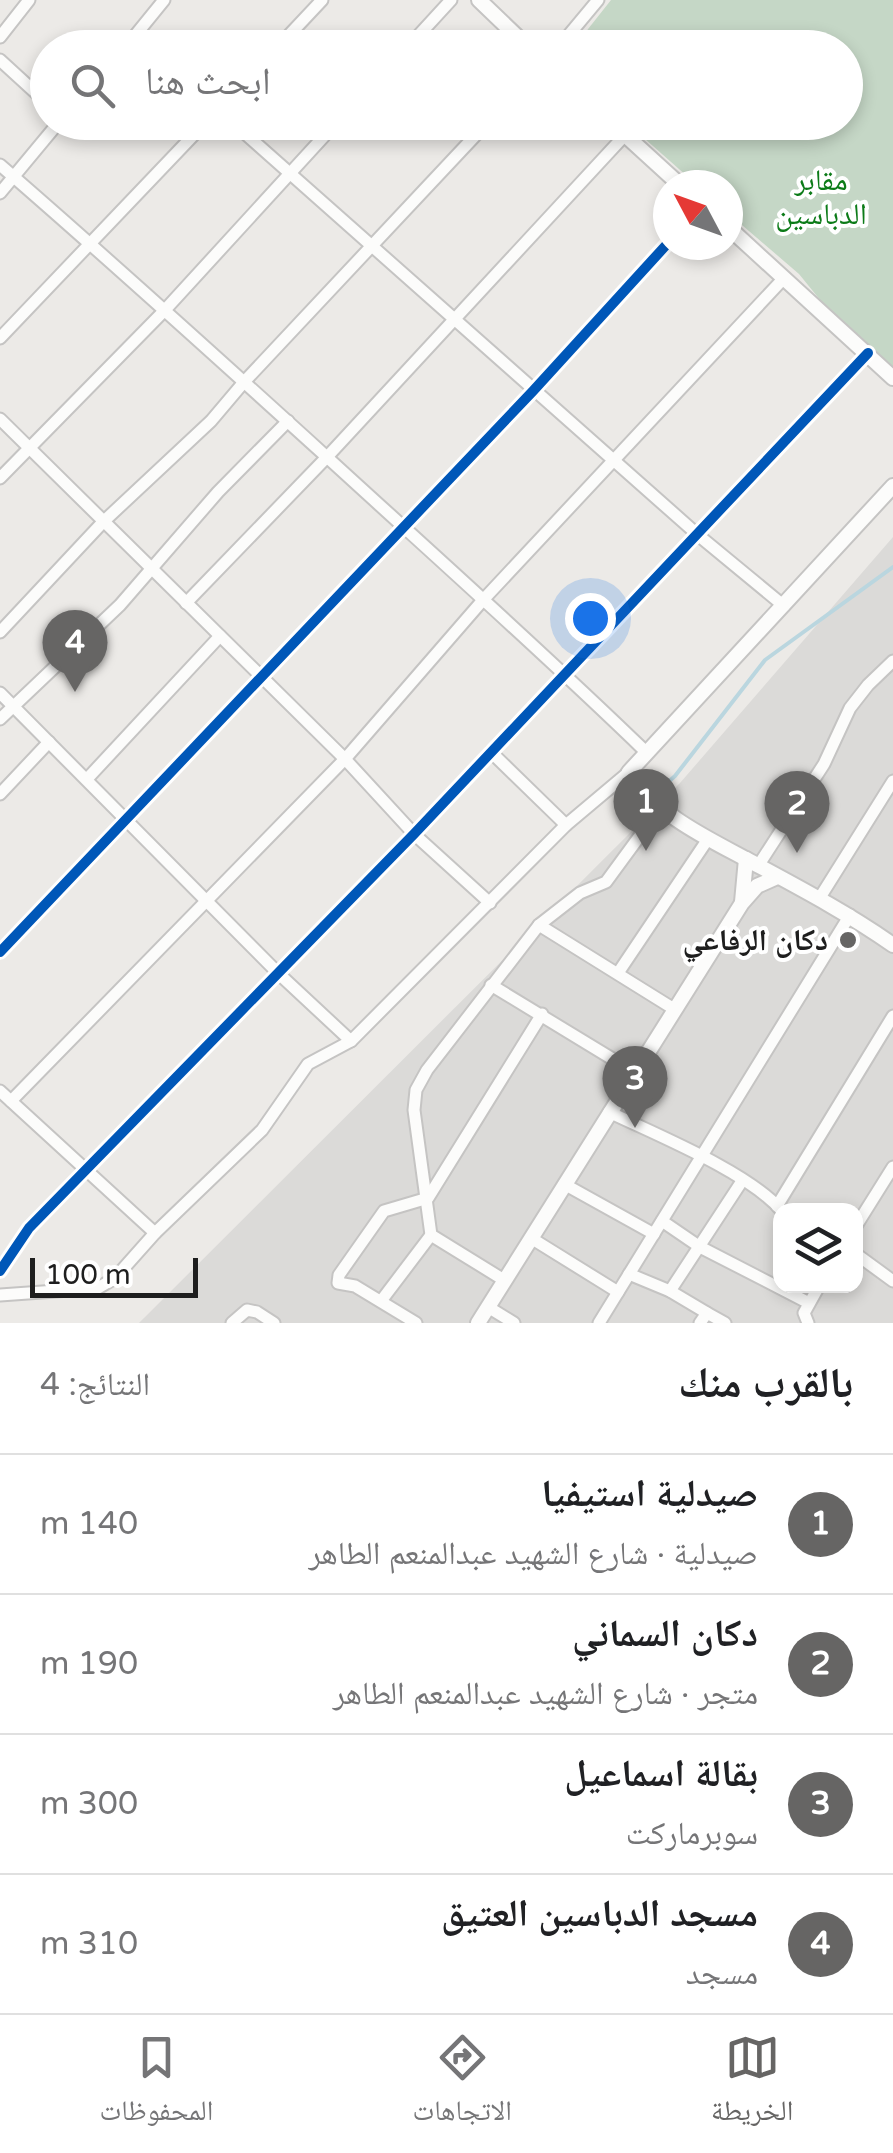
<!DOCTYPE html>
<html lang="ar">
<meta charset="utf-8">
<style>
:root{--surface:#fff;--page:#f2f2f2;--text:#202124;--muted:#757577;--line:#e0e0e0;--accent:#666564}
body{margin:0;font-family:"Varela Round","Noto Naskh Arabic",sans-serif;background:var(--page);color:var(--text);direction:rtl}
.controls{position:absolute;right:30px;bottom:30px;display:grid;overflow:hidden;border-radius:20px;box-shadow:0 5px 15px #0003}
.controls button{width:90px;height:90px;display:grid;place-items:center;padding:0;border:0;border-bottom:2px solid var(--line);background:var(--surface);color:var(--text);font:50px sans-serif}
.compass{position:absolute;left:653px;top:170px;width:90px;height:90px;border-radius:50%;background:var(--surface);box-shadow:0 5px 15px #0003;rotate:311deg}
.scale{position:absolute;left:30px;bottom:25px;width:168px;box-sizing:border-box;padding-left:10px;border:5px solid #1e1e1e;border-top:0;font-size:28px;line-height:35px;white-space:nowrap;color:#1e1e1e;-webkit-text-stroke:8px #fff;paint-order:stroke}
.you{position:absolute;left:590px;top:618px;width:35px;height:35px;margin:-25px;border:8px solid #fff;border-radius:50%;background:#1a73e8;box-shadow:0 0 0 15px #1a73e833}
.badge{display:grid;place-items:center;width:65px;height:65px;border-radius:50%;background:var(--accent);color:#fff;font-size:32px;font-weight:700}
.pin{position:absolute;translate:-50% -82px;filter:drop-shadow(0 2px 5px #0008)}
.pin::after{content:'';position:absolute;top:52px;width:35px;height:30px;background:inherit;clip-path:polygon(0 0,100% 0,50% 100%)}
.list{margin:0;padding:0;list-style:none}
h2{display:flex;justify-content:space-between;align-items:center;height:130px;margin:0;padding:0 40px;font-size:42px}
h2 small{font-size:32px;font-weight:400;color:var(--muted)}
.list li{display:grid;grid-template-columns:65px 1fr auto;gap:30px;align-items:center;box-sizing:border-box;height:140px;padding:0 40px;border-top:2px solid var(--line)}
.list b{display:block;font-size:38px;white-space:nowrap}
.list p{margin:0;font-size:32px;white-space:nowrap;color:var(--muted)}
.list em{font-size:32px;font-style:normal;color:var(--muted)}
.icon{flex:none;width:55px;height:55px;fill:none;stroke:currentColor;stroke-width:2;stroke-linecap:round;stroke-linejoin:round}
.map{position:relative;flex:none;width:893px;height:1323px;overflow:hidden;direction:ltr}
.search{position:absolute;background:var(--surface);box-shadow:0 5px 15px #0003;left:30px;right:30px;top:30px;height:110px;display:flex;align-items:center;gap:25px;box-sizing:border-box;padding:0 35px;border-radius:55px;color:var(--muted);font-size:38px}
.sheet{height:690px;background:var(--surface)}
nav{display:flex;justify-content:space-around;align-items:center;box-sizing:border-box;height:140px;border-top:2px solid var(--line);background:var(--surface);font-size:28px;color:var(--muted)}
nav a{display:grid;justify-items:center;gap:5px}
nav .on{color:var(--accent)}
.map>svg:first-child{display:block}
.residential{fill:#dbdad8;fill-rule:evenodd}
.cemetery{fill:#c5d7c6}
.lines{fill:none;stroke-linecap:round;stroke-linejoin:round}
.stream{stroke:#bad6df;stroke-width:4}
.minor-casing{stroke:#c5c4c3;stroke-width:15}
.tertiary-casing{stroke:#c5c4c3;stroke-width:18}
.minor{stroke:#fcfcfb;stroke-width:11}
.tertiary{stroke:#fcfcfb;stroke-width:14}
.cycleway-casing{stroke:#fff;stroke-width:16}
.cycleway{stroke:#0057b8;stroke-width:10}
.poi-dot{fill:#666564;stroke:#fff;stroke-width:4}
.labels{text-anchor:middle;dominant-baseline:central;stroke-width:8;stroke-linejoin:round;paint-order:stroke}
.park-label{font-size:30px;fill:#0c7b18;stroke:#fff}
.poi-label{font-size:30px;font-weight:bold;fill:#1e1e1e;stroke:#fff;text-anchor:end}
</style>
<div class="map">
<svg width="893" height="1323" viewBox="0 0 893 1323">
<rect width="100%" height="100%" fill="#eceae7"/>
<path class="residential" d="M893,537V1323H139L680,783ZM780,1210H856V1286H780Z"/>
<polygon class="cemetery" points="611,0 893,0 893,369 821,301 799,274 728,213 728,185 697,185 627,123 846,122 846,48 573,48"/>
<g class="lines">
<polyline class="stream" points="631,815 675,776 765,660 893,567"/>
<defs>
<g id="minor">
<polyline points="0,37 29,0"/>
<polyline points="125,48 164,0"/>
<polyline points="277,48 322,0"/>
<polyline points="407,48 451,0"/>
<polyline points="558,48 598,0"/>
<polyline points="0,60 48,104"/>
<polyline points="232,122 698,535 784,606"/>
<path d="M0,165C111,261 220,360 329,459C435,556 543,652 646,752"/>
<polyline points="0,193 59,122"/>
<polyline points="0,338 206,122"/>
<polyline points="0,419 345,759 414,834 490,903"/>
<polyline points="0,478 164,311 337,122"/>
<polyline points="186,603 327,457 625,135"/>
<polyline points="0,632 103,522 211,421 244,382 488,122"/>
<polyline points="0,693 278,973 351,1041"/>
<polyline points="0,719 120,605 218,492 288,421"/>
<polyline points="491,752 566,825"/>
<polyline points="87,779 220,636"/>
<polyline points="0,794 49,742"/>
<polyline points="758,866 824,764 850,708 868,685 893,661"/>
<polyline points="819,899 893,781"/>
<polyline points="539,925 674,1009"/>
<polyline points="0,952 533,391 668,243"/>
<polyline points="618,973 708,839"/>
<polyline points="491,985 634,1072"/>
<polyline points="0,1091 155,1233"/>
<polyline points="11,1101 345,759 483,600 784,278"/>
<path d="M609,1112C657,1135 748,1172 781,1210"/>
<polyline points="564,1184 654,1234"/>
<polyline points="777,1206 893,1016"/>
<polyline points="662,1221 700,1247 809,1303"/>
<polyline points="856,1226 893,1167"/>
<polyline points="531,1238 618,1292"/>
<polyline points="856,1254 893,1281"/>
<polyline points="0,1271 29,1228 414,834 868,353"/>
<polyline points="629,1274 670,1291 707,1313 700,1323"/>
<polyline points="504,1280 431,1235 414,1110 416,1090 427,1070 539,925 580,893 606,882 661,807"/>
<polyline points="670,1291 742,1181"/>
<polyline points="0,1295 98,1288 115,1278 155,1233 262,1130 308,1064 351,1041 566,825 629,772"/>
<polyline points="381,1301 431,1235"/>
<polyline points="488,1307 514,1323"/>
<polyline points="707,1313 725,1323"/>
<polyline points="232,1323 247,1310 257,1312 274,1323"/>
<polyline points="416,1323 355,1286 338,1283 339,1275 384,1211 428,1198 542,1014"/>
<polyline points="599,1323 850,915"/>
<polyline points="808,1323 804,1313 819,1286"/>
</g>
<g id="tertiary">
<polyline points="479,0 529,48"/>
<polyline points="611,122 680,185"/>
<polyline points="728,227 893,378"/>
<path d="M893,486L629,772C656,814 703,836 746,859C796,886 846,912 893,945"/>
<polyline points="742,902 746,859"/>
<polyline points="478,1323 742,903 757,886 777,877"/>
</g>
</defs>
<use href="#minor" class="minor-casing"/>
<use href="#tertiary" class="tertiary-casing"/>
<use href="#minor" class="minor"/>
<use href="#tertiary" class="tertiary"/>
<defs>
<g id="cycleway">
<polyline points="0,952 533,391 668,243"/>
<polyline points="0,1271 29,1228 414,834 868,353"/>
</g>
</defs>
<use href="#cycleway" class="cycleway-casing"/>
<use href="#cycleway" class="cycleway"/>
</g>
<circle class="poi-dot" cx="848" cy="940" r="10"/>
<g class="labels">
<g class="park-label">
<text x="821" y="180">مقابر<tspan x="821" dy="34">الدباسين</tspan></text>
</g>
<g class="poi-label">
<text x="828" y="940">دكان الرفاعي</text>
</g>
</g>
</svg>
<div class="controls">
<button><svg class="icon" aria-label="layers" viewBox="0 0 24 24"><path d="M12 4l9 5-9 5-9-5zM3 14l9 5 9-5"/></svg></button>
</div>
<svg class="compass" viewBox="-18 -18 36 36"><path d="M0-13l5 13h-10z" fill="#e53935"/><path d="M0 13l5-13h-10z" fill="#757577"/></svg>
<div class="scale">100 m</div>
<div class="you"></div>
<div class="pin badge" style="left:646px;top:851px">1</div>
<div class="pin badge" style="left:797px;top:853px">2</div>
<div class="pin badge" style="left:635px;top:1128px">3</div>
<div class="pin badge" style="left:75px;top:692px">4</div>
<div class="search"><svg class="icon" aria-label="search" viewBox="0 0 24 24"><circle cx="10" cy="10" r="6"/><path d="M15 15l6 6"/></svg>ابحث هنا</div>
</div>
<section class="sheet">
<h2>بالقرب منك<small>النتائج: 4</small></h2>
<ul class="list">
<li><span class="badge">1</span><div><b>صيدلية استيفيا</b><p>صيدلية · شارع الشهيد عبدالمنعم الطاهر</p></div><em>140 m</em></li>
<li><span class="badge">2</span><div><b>دكان السماني</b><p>متجر · شارع الشهيد عبدالمنعم الطاهر</p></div><em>190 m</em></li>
<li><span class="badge">3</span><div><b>بقالة اسماعيل</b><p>سوبرماركت</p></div><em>300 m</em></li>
<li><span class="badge">4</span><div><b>مسجد الدباسين العتيق</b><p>مسجد</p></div><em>310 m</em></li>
</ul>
</section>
<nav>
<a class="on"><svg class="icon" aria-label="map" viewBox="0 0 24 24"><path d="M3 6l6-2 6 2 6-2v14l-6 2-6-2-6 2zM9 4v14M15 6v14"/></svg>الخريطة</a>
<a><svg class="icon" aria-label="directions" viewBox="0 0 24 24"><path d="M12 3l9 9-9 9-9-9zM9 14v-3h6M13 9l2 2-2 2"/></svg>الاتجاهات</a>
<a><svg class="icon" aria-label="saved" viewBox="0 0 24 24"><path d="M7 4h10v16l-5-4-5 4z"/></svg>المحفوظات</a>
</nav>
